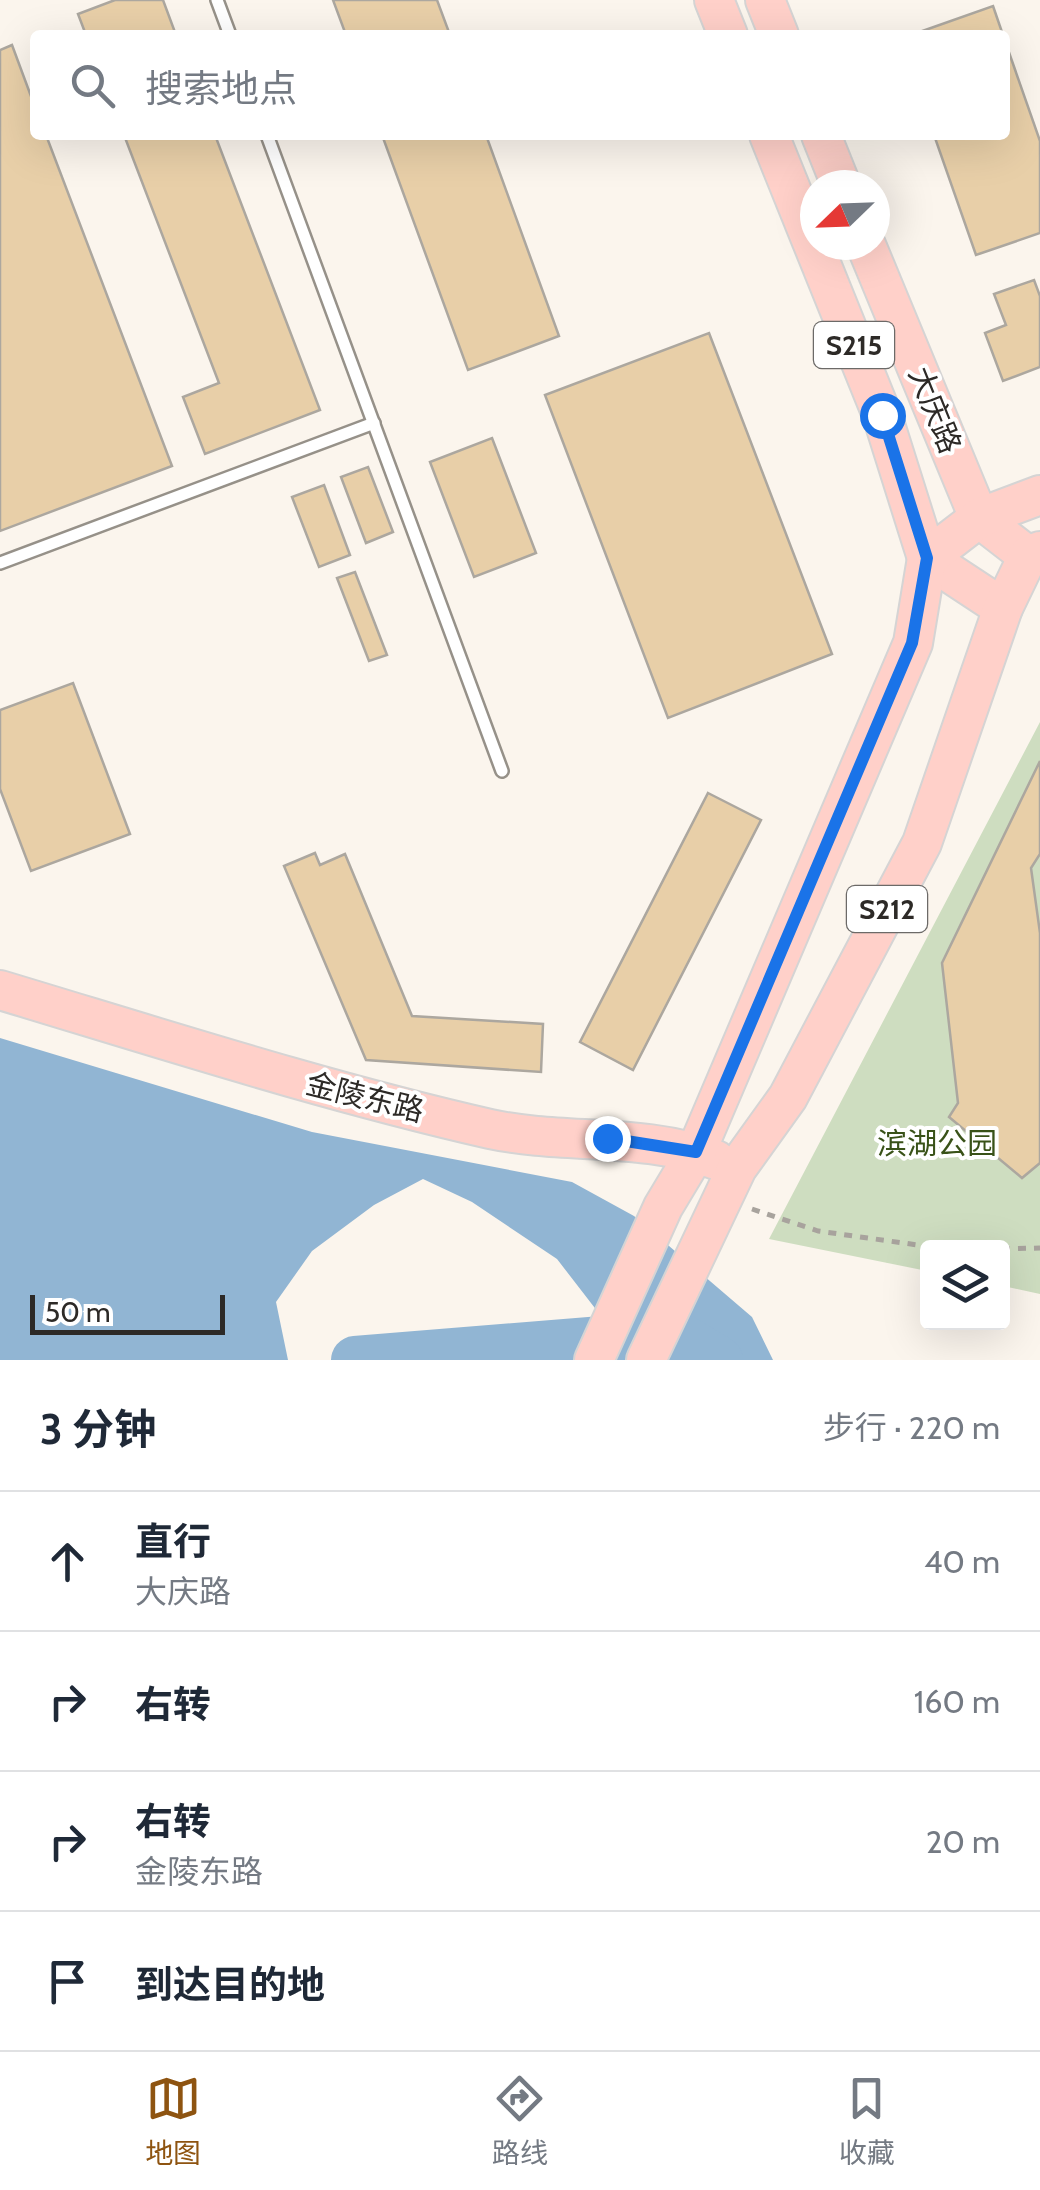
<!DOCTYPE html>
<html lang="zh">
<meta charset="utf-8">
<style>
:root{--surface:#fff;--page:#f6f6f7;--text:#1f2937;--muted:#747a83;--line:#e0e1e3;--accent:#8e5411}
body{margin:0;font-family:Cabin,"Noto Sans SC",sans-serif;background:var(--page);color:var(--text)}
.controls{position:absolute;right:30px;bottom:30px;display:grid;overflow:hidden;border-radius:10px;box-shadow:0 10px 40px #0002}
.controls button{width:90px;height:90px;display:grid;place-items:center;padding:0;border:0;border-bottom:2px solid var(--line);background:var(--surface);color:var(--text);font:50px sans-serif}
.compass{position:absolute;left:800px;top:170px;width:90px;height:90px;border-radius:50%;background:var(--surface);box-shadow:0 10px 40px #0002;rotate:247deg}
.scale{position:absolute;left:30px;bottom:25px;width:195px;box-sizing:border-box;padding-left:10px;border:5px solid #2d2a27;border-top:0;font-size:28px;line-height:35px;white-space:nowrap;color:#2d2a27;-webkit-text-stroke:8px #fff;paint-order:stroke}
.stop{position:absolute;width:30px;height:30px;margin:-22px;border:8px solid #1a73e8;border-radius:50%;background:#fff}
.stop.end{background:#1a73e8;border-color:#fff;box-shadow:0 2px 10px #0008}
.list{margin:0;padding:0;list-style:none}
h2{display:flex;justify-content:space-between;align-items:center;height:130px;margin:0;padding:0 40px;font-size:42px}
h2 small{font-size:32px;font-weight:400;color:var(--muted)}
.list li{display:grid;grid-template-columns:65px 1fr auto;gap:30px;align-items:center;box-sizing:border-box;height:140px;padding:0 40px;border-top:2px solid var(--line)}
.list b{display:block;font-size:38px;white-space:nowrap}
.list p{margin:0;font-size:32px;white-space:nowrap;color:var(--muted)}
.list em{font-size:32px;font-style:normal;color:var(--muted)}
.icon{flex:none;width:55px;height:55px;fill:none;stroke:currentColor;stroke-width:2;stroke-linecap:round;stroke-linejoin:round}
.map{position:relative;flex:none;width:1040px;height:1360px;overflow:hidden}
.search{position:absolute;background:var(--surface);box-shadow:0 10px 40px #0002;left:30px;right:30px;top:30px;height:110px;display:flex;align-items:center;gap:25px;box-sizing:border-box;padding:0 35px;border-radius:10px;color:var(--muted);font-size:38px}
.sheet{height:690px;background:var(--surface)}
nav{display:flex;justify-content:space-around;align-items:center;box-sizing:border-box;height:140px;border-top:2px solid var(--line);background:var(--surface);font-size:28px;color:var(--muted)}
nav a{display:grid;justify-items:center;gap:5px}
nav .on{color:var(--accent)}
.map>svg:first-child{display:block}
.green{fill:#ceddc0}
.water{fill:#91b5d3}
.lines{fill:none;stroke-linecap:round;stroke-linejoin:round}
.river{stroke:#91b5d3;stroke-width:48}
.building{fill:#e8cfa8;stroke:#aca79f;stroke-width:2.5}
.service-casing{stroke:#969189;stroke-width:16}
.primary-casing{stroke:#d5d4d4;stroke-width:42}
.path{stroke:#a8a39d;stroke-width:5;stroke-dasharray:8 8;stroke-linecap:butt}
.service{stroke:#fff;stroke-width:11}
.primary{stroke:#ffd0c9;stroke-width:38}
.route{stroke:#1a73e8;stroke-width:12}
.labels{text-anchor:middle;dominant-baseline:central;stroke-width:8;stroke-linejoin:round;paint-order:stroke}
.shield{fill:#fff;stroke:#6c6a68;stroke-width:2.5}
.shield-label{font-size:28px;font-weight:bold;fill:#2d2a27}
.street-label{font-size:30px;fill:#2d2a27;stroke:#fff}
.park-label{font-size:30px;fill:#395218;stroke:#fff}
</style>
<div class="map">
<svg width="1040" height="1360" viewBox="0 0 1040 1360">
<rect width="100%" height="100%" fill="#fbf5ed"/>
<polygon class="green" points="1040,722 1040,1294 1003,1286 1002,1248 928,1248 927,1271 769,1239"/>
<polygon class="water" points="0,1038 312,1132 572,1182 634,1216 752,1317 773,1360 635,1360 557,1259 472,1202 423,1179 374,1205 312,1251 276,1302 288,1360 0,1360"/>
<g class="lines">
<polyline class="river" points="355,1360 676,1334 719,1360"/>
</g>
<g class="building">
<polygon points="115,0 163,0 176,35 86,35 78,14"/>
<polygon points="333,0 437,0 450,35 346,35"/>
<polygon points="993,6 1003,35 911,35"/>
<polygon points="1005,41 1040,141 1040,233 976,255 934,135 1005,135"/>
<polygon points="12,45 35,107 35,135 46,135 172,466 0,531 0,50"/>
<polygon points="124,135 215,135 320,410 205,454 183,397 219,383"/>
<polygon points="382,135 486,135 559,336 468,370"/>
<polygon points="1034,280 1040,296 1040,367 1003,381 985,333 1006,325 994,294"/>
<polygon points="709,333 832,654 668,718 545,395"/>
<polygon points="492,438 536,553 474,577 430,462"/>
<polygon points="368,467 393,532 366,543 341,477"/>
<polygon points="324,485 350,555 319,567 292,497"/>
<polygon points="355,572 387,655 369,661 337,578"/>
<polygon points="73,683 130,834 31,871 0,789 0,710"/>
<polygon points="1040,761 1040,854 1031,868 1040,933 1040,1163 1022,1178 949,1117 958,1103 942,963"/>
<polygon points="708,793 761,820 633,1070 580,1042"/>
<polygon points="315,853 320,865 345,854 412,1016 543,1024 541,1072 366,1060 284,866"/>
</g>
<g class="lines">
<defs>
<g id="service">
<polyline points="217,0 230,35"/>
<polyline points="267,135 502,771"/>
<polyline points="0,563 374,423"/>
</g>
<g id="primary">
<polyline points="714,0 728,35"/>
<polyline points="765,0 779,35"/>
<polyline points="769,135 882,415 927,558 1003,608"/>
<polyline points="821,135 841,185"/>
<polyline points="866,245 979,518 1028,556"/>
<path d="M0,990C163,1039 324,1091 490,1129C564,1145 643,1132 716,1160"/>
<polyline points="594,1360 663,1207 696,1152 913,643 927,558 979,518 1040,495"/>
<polyline points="646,1360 737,1168 788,1097 922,843 1003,608 1028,556 1040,551"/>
</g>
</defs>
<use href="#service" class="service-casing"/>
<use href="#primary" class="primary-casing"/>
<g class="path">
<polyline points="752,1209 818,1231 939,1248"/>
<polyline points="1002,1249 1040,1248"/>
</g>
<use href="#service" class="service"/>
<use href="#primary" class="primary"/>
</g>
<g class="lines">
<polyline class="route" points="607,1138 696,1152 912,643 927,558 882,415"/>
</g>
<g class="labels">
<g class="shield">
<rect x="814" y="322" width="80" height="46" rx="8"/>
<rect x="847" y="886" width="80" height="46" rx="8"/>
</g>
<g class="shield-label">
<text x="854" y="345">S215</text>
<text x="887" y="909">S212</text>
</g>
<g class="street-label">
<text transform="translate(935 410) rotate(68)">大庆路</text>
<text transform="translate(365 1097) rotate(14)">金陵东路</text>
</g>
<g class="park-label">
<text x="937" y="1143">滨湖公园</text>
</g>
</g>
</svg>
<div class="controls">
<button><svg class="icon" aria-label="layers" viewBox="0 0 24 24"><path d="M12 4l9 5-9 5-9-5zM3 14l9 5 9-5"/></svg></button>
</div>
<svg class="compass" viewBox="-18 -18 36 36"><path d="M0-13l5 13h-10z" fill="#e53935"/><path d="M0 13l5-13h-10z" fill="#747a83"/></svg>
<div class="scale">50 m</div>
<div class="stop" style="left:882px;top:415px"></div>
<div class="stop end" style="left:607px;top:1138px"></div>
<div class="search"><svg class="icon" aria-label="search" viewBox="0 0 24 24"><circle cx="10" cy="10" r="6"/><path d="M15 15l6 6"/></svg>搜索地点</div>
</div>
<section class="sheet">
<h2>3 分钟<small>步行 · 220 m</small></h2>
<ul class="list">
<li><svg class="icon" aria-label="ahead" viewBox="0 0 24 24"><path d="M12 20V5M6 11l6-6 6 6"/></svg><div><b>直行</b><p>大庆路</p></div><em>40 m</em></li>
<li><svg class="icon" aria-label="right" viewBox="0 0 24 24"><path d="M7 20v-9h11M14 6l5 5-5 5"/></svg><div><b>右转</b></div><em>160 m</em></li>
<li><svg class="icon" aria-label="right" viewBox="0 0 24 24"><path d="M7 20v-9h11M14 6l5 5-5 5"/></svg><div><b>右转</b><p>金陵东路</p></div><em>20 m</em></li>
<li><svg class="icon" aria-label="arrive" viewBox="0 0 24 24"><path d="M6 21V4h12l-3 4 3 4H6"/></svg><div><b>到达目的地</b></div></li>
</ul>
</section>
<nav>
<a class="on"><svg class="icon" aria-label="map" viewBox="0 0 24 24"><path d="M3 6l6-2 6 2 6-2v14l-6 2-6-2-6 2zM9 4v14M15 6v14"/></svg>地图</a>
<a><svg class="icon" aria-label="directions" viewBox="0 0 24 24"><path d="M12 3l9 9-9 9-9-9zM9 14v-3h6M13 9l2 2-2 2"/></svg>路线</a>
<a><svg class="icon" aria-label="saved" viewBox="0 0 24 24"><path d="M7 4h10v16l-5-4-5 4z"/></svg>收藏</a>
</nav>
